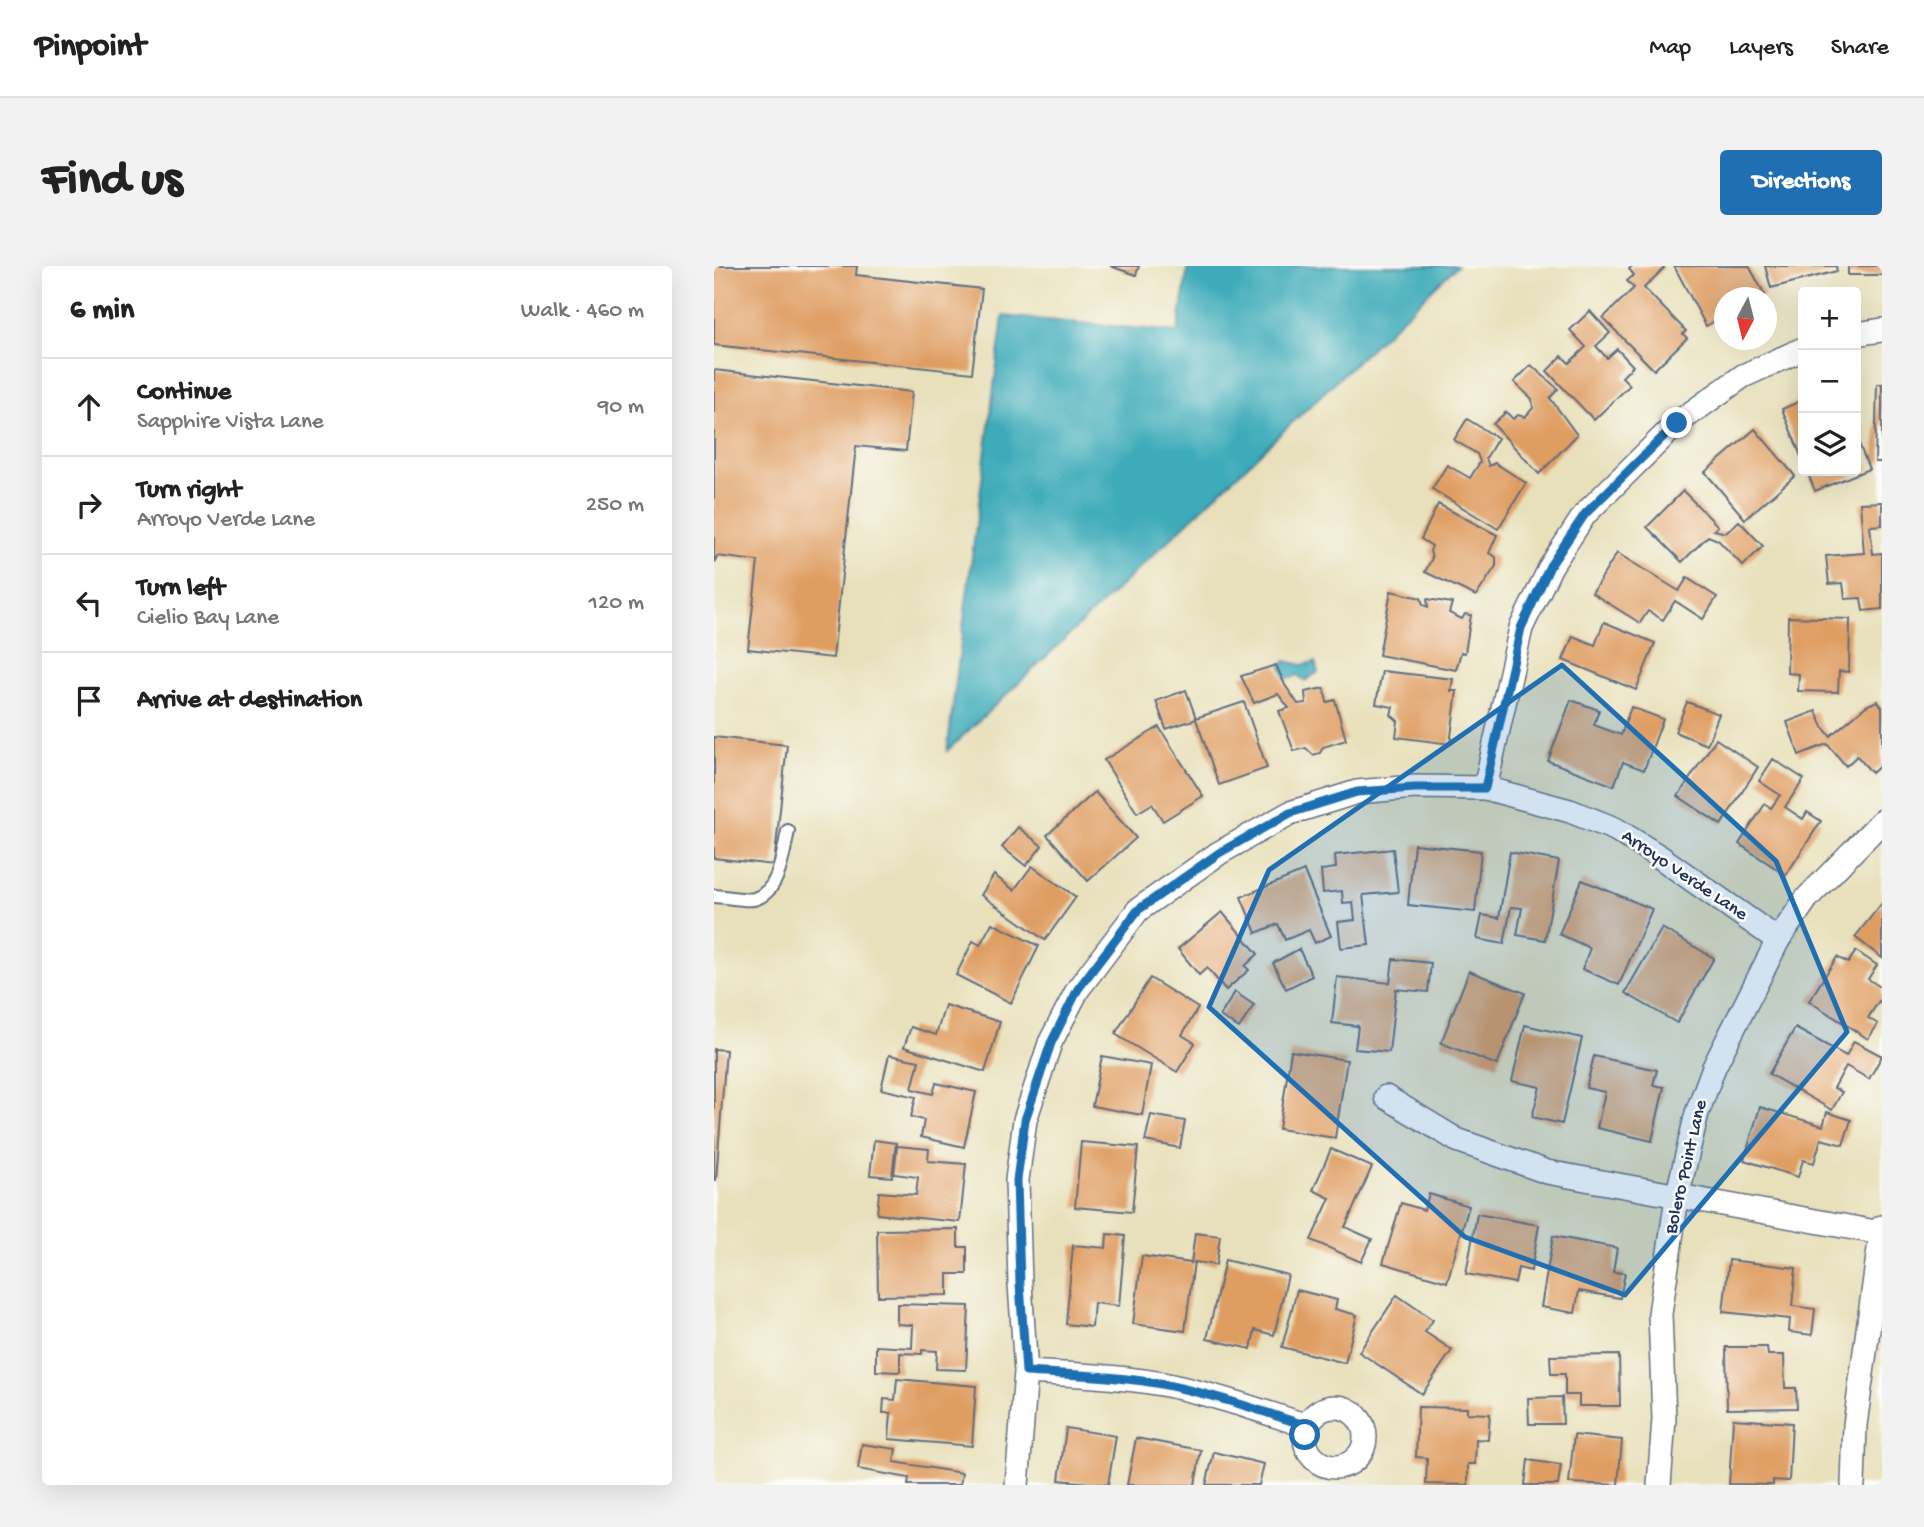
<!DOCTYPE html>
<meta charset="utf-8">
<style>
:root{--surface:#fff;--page:#f2f2f2;--text:#222;--muted:#767676;--line:#e0e0e0;--accent:#1f6fb2}
body{margin:0;font-family:"Gochi Hand",sans-serif;background:var(--page);color:var(--text)}
.controls{position:absolute;right:21px;top:21px;display:grid;overflow:hidden;border-radius:7px;box-shadow:0 7px 28px #0002}
.controls button{width:63px;height:63px;display:grid;place-items:center;padding:0;border:0;border-bottom:2px solid var(--line);background:var(--surface);color:var(--text);font:35px sans-serif}
.compass{position:absolute;left:1000px;top:21px;width:63px;height:63px;border-radius:50%;background:var(--surface);box-shadow:0 7px 28px #0002;rotate:187deg}
.stop{position:absolute;width:21px;height:21px;margin:-16px;border:5px solid #1f6fb2;border-radius:50%;background:#fff}
.stop.end{background:#1f6fb2;border-color:#fff;box-shadow:0 2px 7px #0008}
.list{margin:0;padding:0;list-style:none}
h2{display:flex;justify-content:space-between;align-items:center;height:91px;margin:0;padding:0 28px;font-size:30px}
h2 small{font-size:23px;font-weight:400;color:var(--muted)}
.list li{display:grid;grid-template-columns:46px 1fr auto;gap:21px;align-items:center;box-sizing:border-box;height:98px;padding:0 28px;border-top:2px solid var(--line)}
.list b{display:block;font-size:26px;white-space:nowrap}
.list p{margin:0;font-size:23px;white-space:nowrap;color:var(--muted)}
.list em{font-size:23px;font-style:normal;color:var(--muted)}
.icon{flex:none;width:38px;height:38px;fill:none;stroke:currentColor;stroke-width:2;stroke-linecap:round;stroke-linejoin:round}
.map{position:relative;flex:none;width:1168px;height:1219px;overflow:hidden;border-radius:7px}
header{display:flex;align-items:center;gap:42px;box-sizing:border-box;height:98px;padding:0 35px;background:var(--surface);border-bottom:2px solid var(--line)}
header strong{font-size:33px}
nav{display:flex;gap:38px;margin-inline-start:auto;font-size:24px}
.intro{display:flex;align-items:center;justify-content:space-between;box-sizing:border-box;height:168px;padding:0 42px}
h1{margin:0;font-size:49px}
.button{padding:18px 32px;border-radius:7px;background:var(--accent);color:#fff;font-size:24px;font-weight:700}
main{display:flex;gap:42px;padding:0 42px}
aside{flex:1;background:var(--surface);border-radius:7px;box-shadow:0 7px 28px #0002}
.map>svg:first-child{display:block}
.water{fill:#3cabb9;stroke:#2c6d8c;stroke-width:2}
.building{fill:#df9d62}
.lines{fill:none;stroke-linecap:round;stroke-linejoin:round}
.lane-casing{stroke:#636d7f;stroke-width:16}
.street-casing{stroke:#636d7f;stroke-width:26}
.lane{stroke:#fff;stroke-width:12}
.street{stroke:#fff;stroke-width:23}
.route{stroke:#1f6fb2;stroke-width:9}
.marked{fill:#1f6fb2;fill-opacity:0.2;stroke:#1f6fb2;stroke-width:5;stroke-linejoin:round}
.labels{text-anchor:middle;dominant-baseline:central;stroke-width:5;stroke-linejoin:round;paint-order:stroke}
.street-label{font-size:19px;fill:#1b2f5e;stroke:#fdfcf7}
</style>
<header>
<strong>Pinpoint</strong>
<nav><a>Map</a><a>Layers</a><a>Share</a></nav>
</header>
<div class="intro"><h1>Find us</h1><a class="button">Directions</a></div>
<main>
<aside>
<h2>6 min<small>Walk · 460 m</small></h2>
<ul class="list">
<li><svg class="icon" aria-label="ahead" viewBox="0 0 24 24"><path d="M12 20V5M6 11l6-6 6 6"/></svg><div><b>Continue</b><p>Sapphire Vista Lane</p></div><em>90 m</em></li>
<li><svg class="icon" aria-label="right" viewBox="0 0 24 24"><path d="M7 20v-9h11M14 6l5 5-5 5"/></svg><div><b>Turn right</b><p>Arroyo Verde Lane</p></div><em>250 m</em></li>
<li><svg class="icon" aria-label="left" viewBox="0 0 24 24"><path d="M17 20v-9H6M10 6l-5 5 5 5"/></svg><div><b>Turn left</b><p>Cielio Bay Lane</p></div><em>120 m</em></li>
<li><svg class="icon" aria-label="arrive" viewBox="0 0 24 24"><path d="M6 21V4h12l-3 4 3 4H6"/></svg><div><b>Arrive at destination</b></div></li>
</ul>
</aside>
<div class="map">
<svg width="1168" height="1219" viewBox="0 0 1168 1219">
<rect width="100%" height="100%" fill="#fdfcf7"/>
<filter id="ink" filterUnits="userSpaceOnUse"><feTurbulence type="fractalNoise" baseFrequency=".0143" numOctaves="2"/><feDisplacementMap in="SourceGraphic" scale="14" xChannelSelector="R" yChannelSelector="G"/><feConvolveMatrix kernelMatrix="1 2 1 2 8 2 1 2 1" color-interpolation-filters="sRGB"/></filter>
<filter id="wash" filterUnits="userSpaceOnUse"><feTurbulence type="fractalNoise" baseFrequency=".00686" numOctaves="4" result="noise"/><feDisplacementMap in="SourceGraphic" scale="28" xChannelSelector="R" yChannelSelector="G"/><feGaussianBlur stdDeviation="1.57" result="paint"/><feColorMatrix in="noise" values="0 0 0 0 0 0 0 0 0 0 0 0 0 0 0 0 0 1.4 0 .05"/><feComposite in="paint" operator="in"/></filter>
<g filter="url(#wash)">
<rect width="100%" height="100%" fill="#e8e0bb"/>
<g class="water">
<polygon points="474,0 743,0 233,485 289,50 464,66"/>
<polygon points="572,395 588,399 601,396 604,406 591,415 583,409 578,412 571,412 567,400"/>
</g>
<g id="blocks">
<g class="building">
<polygon points="0,0 143,0 142,9 268,23 258,107 0,79"/>
<polygon points="396,0 425,0 422,9"/>
<polygon points="918,0 948,0 950,2 930,22 972,65 969,68 973,72 940,104 889,52 920,22 913,15 920,9 915,3"/>
<polygon points="960,0 1035,0 1051,29 1046,32 1010,32 1010,50 992,60"/>
<polygon points="1051,0 1122,0 1123,5 1057,22"/>
<rect x="1134" y="0" width="34" height="9"/>
<polygon points="876,45 896,67 882,80 893,92 903,83 919,100 908,111 916,119 880,154 833,105 848,90 855,97 872,81 856,64"/>
<polygon points="817,99 844,123 836,132 863,169 825,208 779,158 792,146 799,153 804,149 811,151 819,142 818,133 800,116"/>
<polygon points="0,104 198,126 192,185 142,180 119,392 34,383 44,295 3,290 0,297"/>
<polygon points="1163,118 1168,118 1168,196 1161,196"/>
<polygon points="1089,134 1089,195 1068,143"/>
<polygon points="753,153 784,172 772,192 775,200 781,197 812,217 784,263 718,223 733,199 756,212 766,196 763,188 740,174"/>
<polygon points="1041,163 1081,210 1031,253 991,206"/>
<polygon points="1142,170 1155,203 1101,225 1093,205 1142,205"/>
<polygon points="969,225 1004,260 1000,264 1012,267 1025,255 1049,280 1029,300 1004,274 994,270 968,296 933,261"/>
<polygon points="1168,236 1168,259 1156,260 1159,288 1168,287 1168,343 1149,345 1147,332 1131,333 1129,317 1115,318 1112,290 1150,287 1146,237"/>
<polygon points="724,238 783,269 775,287 782,291 782,300 762,330 711,306 718,292 716,285 718,280 707,273"/>
<polygon points="903,287 965,325 973,312 1003,331 989,353 961,335 949,354 934,345 926,357 878,327"/>
<polygon points="677,325 707,332 709,339 714,341 713,333 738,337 735,347 748,353 751,348 757,349 751,387 747,386 742,404 665,389"/>
<polygon points="1074,351 1136,353 1135,406 1125,405 1124,426 1084,425 1085,408 1073,407"/>
<polygon points="890,356 941,377 922,424 849,394 859,370 881,379"/>
<polygon points="562,399 571,419 584,438 592,437 591,426 610,422 613,436 621,434 632,474 609,481 606,487 599,489 592,482 580,485 565,445 575,442 564,428 540,437 527,410"/>
<polygon points="668,405 739,413 737,425 743,425 736,478 682,471 684,455 677,449 679,441 662,438"/>
<polygon points="472,424 482,452 530,436 553,502 505,519 482,453 452,463 442,435"/>
<polygon points="857,434 885,444 880,459 907,469 917,441 949,453 930,504 909,496 900,520 834,495"/>
<polygon points="1163,435 1168,441 1168,498 1158,507 1143,490 1132,500 1113,478 1085,489 1073,456 1102,445 1109,461 1116,470 1152,440"/>
<polygon points="973,436 1005,448 993,479 961,466"/>
<polygon points="445,461 489,530 449,555 438,538 423,547 390,494"/>
<polygon points="0,471 73,479 60,599 0,592"/>
<polygon points="1002,473 1044,501 1007,559 964,530"/>
<polygon points="1059,493 1090,513 1071,541 1089,553 1093,546 1107,555 1072,609 1025,578 1051,538 1057,542 1066,529 1045,515"/>
<polygon points="381,526 422,572 374,615 333,569"/>
<polygon points="304,561 328,580 312,600 288,581"/>
<polygon points="700,578 767,585 761,646 694,639"/>
<polygon points="679,583 684,626 649,629 655,679 627,682 624,656 641,654 639,636 629,637 628,625 609,627 607,604 622,602 621,589"/>
<polygon points="796,586 845,595 831,674 803,669 808,642 797,641 790,678 763,673 768,649 785,652"/>
<polygon points="318,600 362,631 331,674 267,629 280,609 300,624"/>
<polygon points="590,605 617,670 601,677 595,664 571,674 564,658 542,667 527,631"/>
<polygon points="868,614 938,643 905,719 868,703 876,682 845,668"/>
<polygon points="1168,637 1168,692 1141,671"/>
<polygon points="508,646 544,688 531,700 535,704 512,724 493,702 485,709 464,683"/>
<polygon points="278,657 325,680 297,737 242,709 259,675 266,679"/>
<polygon points="948,662 1000,692 963,757 911,727"/>
<polygon points="585,683 598,710 572,723 559,697"/>
<polygon points="1142,685 1163,699 1154,713 1168,722 1168,737 1165,735 1154,752 1164,758 1154,773 1095,735 1123,691 1134,697"/>
<polygon points="679,693 717,697 714,726 682,723 675,786 641,783 644,760 618,757 623,711 676,717"/>
<polygon points="755,705 811,727 783,799 727,777"/>
<polygon points="436,712 484,742 468,769 481,777 463,806 401,768"/>
<polygon points="521,726 540,739 525,762 506,750"/>
<polygon points="231,739 286,756 271,806 190,781 197,761 222,769"/>
<polygon points="811,759 868,772 848,858 818,851 826,821 798,815"/>
<polygon points="1081,762 1132,790 1140,775 1168,790 1155,813 1132,800 1120,822 1128,826 1118,844 1055,808"/>
<polygon points="0,783 12,784 2,914 0,914"/>
<polygon points="577,785 633,794 621,872 565,863"/>
<polygon points="175,789 205,795 198,823 219,828 222,817 262,826 250,881 207,871 210,854 197,851 202,831 167,823"/>
<polygon points="388,790 437,799 428,849 378,840"/>
<polygon points="880,790 943,804 939,819 950,821 938,875 883,862 891,826 872,822"/>
<polygon points="1046,841 1109,860 1113,846 1137,854 1129,879 1107,873 1100,897 1089,894 1084,911 1030,894"/>
<polygon points="437,849 471,855 466,882 431,875"/>
<polygon points="160,874 182,877 178,911 156,909"/>
<polygon points="367,876 424,881 418,946 361,941"/>
<polygon points="183,880 215,883 214,895 252,898 246,956 163,948 165,926 202,929 204,911 180,908"/>
<polygon points="617,883 658,901 631,961 658,973 647,996 597,974 616,932 599,924"/>
<polygon points="715,928 755,940 733,1016 669,997 687,937 710,944"/>
<polygon points="763,948 825,959 817,1005 804,1002 801,1017 752,1008"/>
<polygon points="244,963 244,981 253,981 253,1008 234,1008 234,1029 164,1030 163,964"/>
<polygon points="481,967 506,970 502,999 480,996 471,1065 419,1058 428,990 477,997"/>
<polygon points="393,968 411,970 405,1040 380,1037 378,1061 352,1058 359,979 392,982"/>
<polygon points="839,970 903,982 899,1006 911,1007 906,1032 865,1025 861,1047 827,1041"/>
<polygon points="511,994 574,1009 560,1069 541,1064 537,1083 493,1073"/>
<polygon points="1015,994 1082,1002 1078,1040 1101,1043 1098,1069 1075,1066 1076,1053 1009,1046"/>
<polygon points="583,1024 623,1034 621,1043 643,1049 631,1097 568,1081"/>
<polygon points="683,1029 719,1054 711,1066 738,1084 708,1128 645,1086"/>
<polygon points="183,1038 255,1040 252,1104 222,1103 223,1085 208,1084 208,1088 186,1087 186,1106 162,1105 162,1080 198,1082 199,1059 183,1058"/>
<polygon points="1012,1081 1053,1081 1054,1089 1070,1089 1071,1122 1082,1122 1083,1142 1013,1143"/>
<polygon points="905,1089 906,1140 865,1140 865,1129 851,1129 851,1108 837,1108 836,1090"/>
<polygon points="183,1113 262,1120 258,1180 175,1173 177,1147 169,1147 170,1133 181,1134"/>
<polygon points="848,1131 849,1158 815,1158 814,1132"/>
<polygon points="704,1141 753,1142 753,1147 776,1148 774,1174 762,1173 761,1198 754,1198 754,1219 712,1218 713,1192 702,1191"/>
<polygon points="1019,1153 1078,1157 1075,1215 1059,1214 1059,1219 1015,1218"/>
<polygon points="352,1162 402,1170 394,1219 345,1214"/>
<polygon points="860,1169 908,1174 904,1219 855,1217"/>
<polygon points="422,1172 487,1184 481,1219 413,1219"/>
<polygon points="148,1178 182,1183 180,1196 248,1207 246,1219 194,1219 195,1212 144,1203"/>
<polygon points="500,1186 550,1198 545,1219 492,1219"/>
<polygon points="814,1194 847,1199 844,1219 811,1219"/>
</g>
</g>
</g>
<g filter="url(#ink)">
<use href="#blocks" fill-opacity="0" stroke="#636d7f" stroke-width="2"/>
<g class="lines">
<defs>
<path id="lane" d="M0,630C10,630 31,635 40,633C66,626 69,587 74,565"/>
<g id="street">
<polyline points="1142,68 1168,64"/>
<polyline points="771,522 807,362 837,300 871,248 963,157 1029,110 1089,83"/>
<polyline points="672,831 743,874 833,906 1167,967"/>
<path d="M312,1106C360,1109 410,1110 458,1120C504,1130 548,1145 593,1160"/>
<circle cx="621" cy="1171" r="30"/>
<polyline points="303,1219 312,1106 306,1018 303,914 311,854 336,777 364,723 424,644 505,587 576,547 643,526 701,521 771,522 856,545 901,563 946,591 1064,674"/>
<polyline points="945,1219 950,1153 946,1048 963,931 983,847 1000,801 1064,674 1093,632 1168,555"/>
<polyline points="1139,1219 1141,1159 1168,961"/>
</g>
</defs>
<use href="#lane" class="lane-casing"/>
<use href="#street" class="street-casing"/>
<use href="#lane" class="lane"/>
<use href="#street" class="street"/>
</g>
</g>
<g class="lines" filter="url(#ink)">
<path class="route" d="M591,1169L593,1160C548,1145 504,1130 457,1120C410,1110 360,1109 312,1106L306,1018L303,914L311,854L337,777L364,723L424,644L505,587L576,547L643,526L701,522H771L807,362L836,300L871,248L963,157"/>
</g>
<path class="marked" d="M848,399L1062,595L1133,766L911,1029L751,971L495,741L555,604Z"/>
<g class="labels">
<g class="street-label">
<text transform="translate(970 610) rotate(34)">Arroyo Verde Lane</text>
<text transform="translate(973 901) rotate(-77)">Bolero Point Lane</text>
</g>
</g>
</svg>
<div class="controls">
<button>+</button>
<button>−</button>
<button><svg class="icon" aria-label="layers" viewBox="0 0 24 24"><path d="M12 4l9 5-9 5-9-5zM3 14l9 5 9-5"/></svg></button>
</div>
<svg class="compass" viewBox="-18 -18 36 36"><path d="M0-13l5 13h-10z" fill="#e53935"/><path d="M0 13l5-13h-10z" fill="#767676"/></svg>
<div class="stop" style="left:591px;top:1169px"></div>
<div class="stop end" style="left:963px;top:157px"></div>
</div>
</main>
